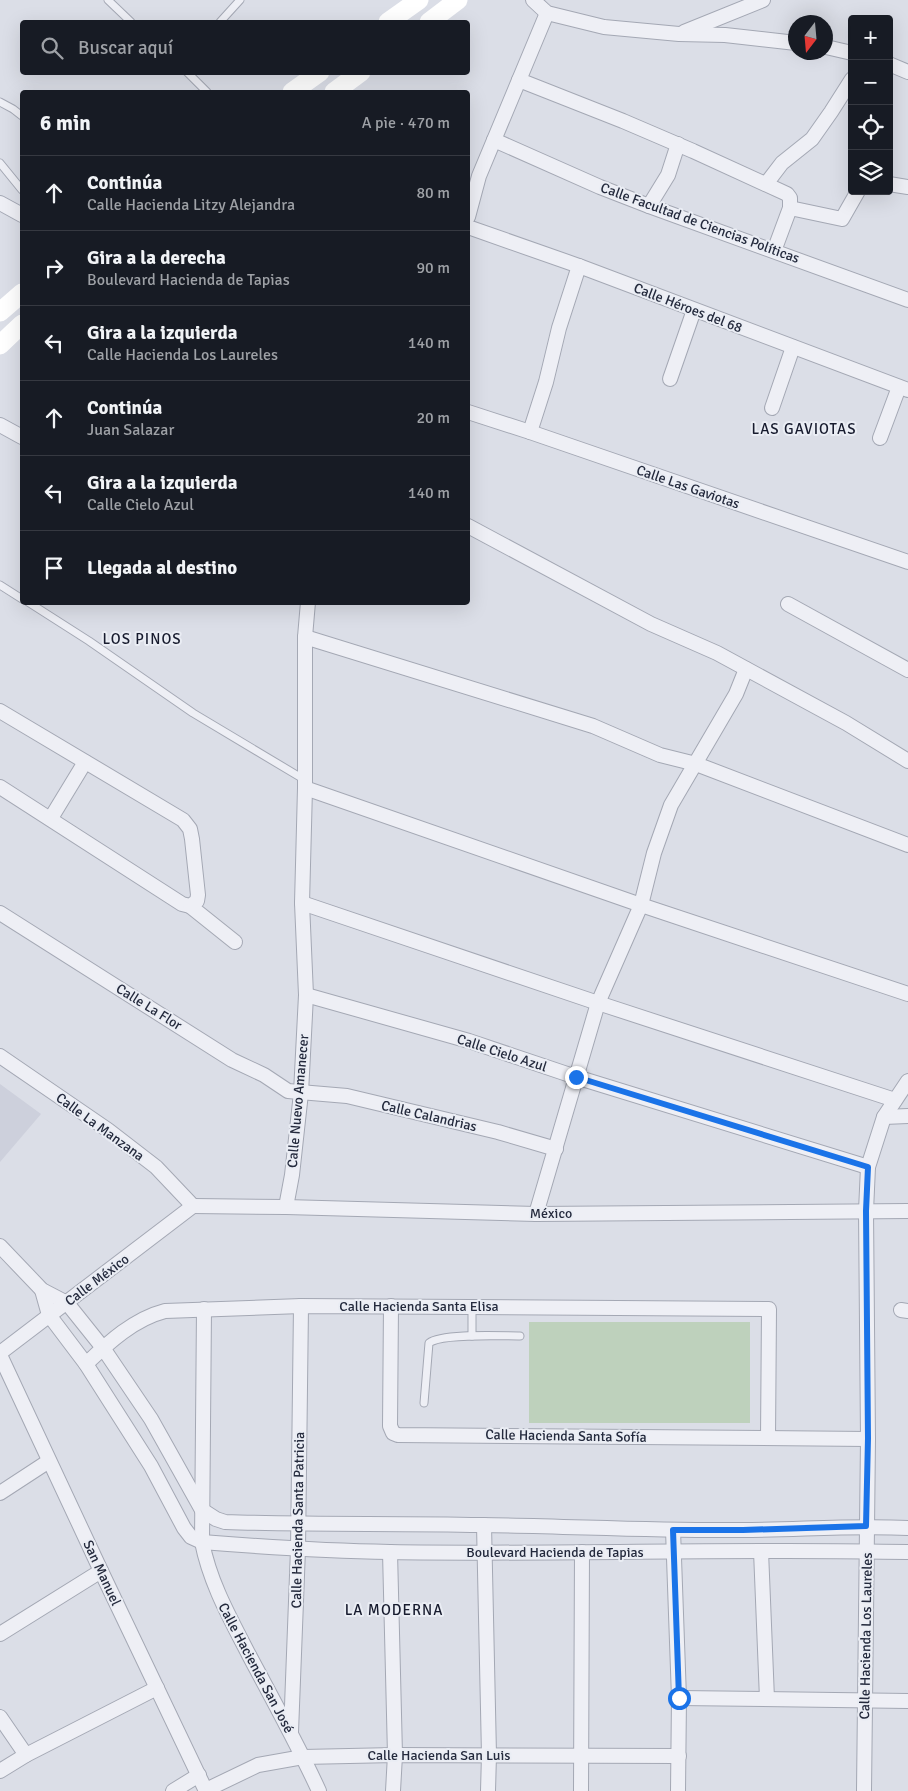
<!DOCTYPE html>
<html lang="es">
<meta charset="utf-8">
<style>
:root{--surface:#171b24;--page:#20242c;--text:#f1f3f6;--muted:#9ea1a6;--line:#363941}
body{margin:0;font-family:Signika,sans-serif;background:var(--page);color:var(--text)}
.controls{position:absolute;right:15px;top:15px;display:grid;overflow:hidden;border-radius:5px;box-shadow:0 5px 20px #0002}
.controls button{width:45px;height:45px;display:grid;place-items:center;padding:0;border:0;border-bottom:1px solid var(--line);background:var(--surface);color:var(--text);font:25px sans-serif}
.compass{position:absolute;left:788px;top:15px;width:45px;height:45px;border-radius:50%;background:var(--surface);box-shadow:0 5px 20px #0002;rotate:196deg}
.stop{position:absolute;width:15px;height:15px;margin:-11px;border:4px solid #1a73e8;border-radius:50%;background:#fff}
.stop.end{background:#1a73e8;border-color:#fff;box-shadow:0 1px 5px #0008}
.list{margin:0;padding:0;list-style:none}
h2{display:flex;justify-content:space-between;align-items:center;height:65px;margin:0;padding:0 20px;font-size:21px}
h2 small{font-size:16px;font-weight:400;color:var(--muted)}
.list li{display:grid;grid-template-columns:32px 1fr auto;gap:15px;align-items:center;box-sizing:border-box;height:75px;padding:0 20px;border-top:1px solid var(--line)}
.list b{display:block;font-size:19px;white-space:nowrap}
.list p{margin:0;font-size:16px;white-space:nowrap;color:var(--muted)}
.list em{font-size:16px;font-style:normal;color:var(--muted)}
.icon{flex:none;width:28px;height:28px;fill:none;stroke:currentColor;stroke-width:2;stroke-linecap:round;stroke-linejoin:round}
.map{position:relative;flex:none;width:908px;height:1791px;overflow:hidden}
.search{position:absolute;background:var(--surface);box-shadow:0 5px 20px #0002;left:20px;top:20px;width:450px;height:55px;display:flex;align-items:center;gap:12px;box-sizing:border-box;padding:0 18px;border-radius:5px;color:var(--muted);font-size:19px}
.panel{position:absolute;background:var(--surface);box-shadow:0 5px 20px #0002;left:20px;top:90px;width:450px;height:515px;border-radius:5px}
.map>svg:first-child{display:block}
.built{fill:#cdd0dc}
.green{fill:#bed1bc}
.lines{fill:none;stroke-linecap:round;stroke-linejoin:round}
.service-casing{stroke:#a4a8b4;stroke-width:9}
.minor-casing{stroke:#a4a8b4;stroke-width:16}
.service{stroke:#eeeff5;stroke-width:7}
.minor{stroke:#eeeff5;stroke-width:14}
.secondary{stroke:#fff;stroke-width:19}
.route{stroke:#1a73e8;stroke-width:6}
.labels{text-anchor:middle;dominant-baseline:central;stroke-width:4;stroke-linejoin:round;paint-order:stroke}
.street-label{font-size:14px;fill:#242a3d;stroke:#eaedf4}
.neighbourhood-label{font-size:15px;letter-spacing:1px;fill:#171b2e;stroke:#eaedf4}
</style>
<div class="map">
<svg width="908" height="1791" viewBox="0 0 908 1791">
<rect width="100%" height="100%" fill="#dbdee7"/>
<polygon class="built" points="0,1084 41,1114 0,1162"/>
<rect class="green" x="529" y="1322" width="221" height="101"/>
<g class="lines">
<defs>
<g id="service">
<polyline points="108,0 131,22"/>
<polyline points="220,22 240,0"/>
<polyline points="187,72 207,92"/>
<polyline points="0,102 13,109 22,116"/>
<polyline points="0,163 22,190"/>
<polyline points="0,585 22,599"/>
<polyline points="28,602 89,641 193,713 305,780"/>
<polyline points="472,1306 472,1336"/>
<path d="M424,1403L429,1343C442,1333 501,1336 520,1336"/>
</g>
<g id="minor">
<polyline points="533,0 547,13 604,27 679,34 725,35 796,43"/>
<polyline points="684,32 763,0"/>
<polyline points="826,47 852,53"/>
<polyline points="889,64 908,72"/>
<polyline points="519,80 623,121 693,151 787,194 790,198 790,208 774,251"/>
<polyline points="494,140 600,187 649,206 908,300"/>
<polyline points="766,184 782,163 812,139 831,112 852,79"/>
<polyline points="889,184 908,187"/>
<polyline points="0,203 22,215"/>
<polyline points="649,206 668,175 678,144"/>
<polyline points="790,208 842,219 858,191"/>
<polyline points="468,217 479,176 547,13"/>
<polyline points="468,227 579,266 908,390"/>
<polyline points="670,379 694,310"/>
<polyline points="772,408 793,347"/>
<polyline points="468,412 530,432 908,562"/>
<polyline points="0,425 22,437"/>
<polyline points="530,432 546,382 559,328 579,266"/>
<polyline points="880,438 899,387"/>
<polyline points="468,526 651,624 717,653 846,723 908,761"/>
<polyline points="788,604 908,670"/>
<polyline points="305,637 593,726 660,755 696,764 908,845"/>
<polyline points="0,711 183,820 190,829 192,839 198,895 197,901 190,906 182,904 0,787"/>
<polyline points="305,788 641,905 908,994"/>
<polyline points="51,818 85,762"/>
<polyline points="302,903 598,1003 895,1100"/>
<polyline points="190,906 235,942"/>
<polyline points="0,913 232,1060 264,1075 288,1091 347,1096 498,1132 556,1149"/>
<polyline points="306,995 469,1041 576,1077 868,1167"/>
<polyline points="0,1056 108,1130 156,1167 193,1206"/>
<polyline points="884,1117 908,1116"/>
<polyline points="193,1206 286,1207 536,1214 908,1211"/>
<polyline points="286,1207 292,1175 301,1093 306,995 302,903 305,788 305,637 308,602"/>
<polyline points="536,1214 598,1003 641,905 654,853 671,805 736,694 746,669"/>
<path d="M0,1246L42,1290L67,1303L103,1348L151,1419L202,1510L216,1519L225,1522C310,1525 396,1523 481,1525C568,1526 655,1531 742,1530C797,1530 852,1525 908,1528"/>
<path d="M42,1290L49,1315L86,1364L151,1466L184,1528L191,1537L202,1542C264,1547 327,1551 390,1552C563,1555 735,1548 908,1552"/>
<polyline points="391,1306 390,1426 393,1433 398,1435 868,1439"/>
<path d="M204,1309L202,1542C210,1583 230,1618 249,1655C273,1700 298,1745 319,1791"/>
<polyline points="901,1310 908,1311"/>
<polyline points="0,1353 193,1206"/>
<polyline points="0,1355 101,1571 206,1791"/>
<path d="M86,1364C109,1342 134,1319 165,1311L301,1306L769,1309L768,1438"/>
<polyline points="0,1493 49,1461"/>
<polyline points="484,1525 489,1755 488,1791"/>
<polyline points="673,1530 679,1698 678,1791"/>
<polyline points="761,1551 767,1699"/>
<polyline points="390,1552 395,1755 393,1791"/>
<polyline points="0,1634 101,1571"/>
<polyline points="679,1698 908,1701"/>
<polyline points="0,1717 26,1755"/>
<polyline points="291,1732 298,1549 301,1306"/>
<polyline points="0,1771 26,1755 157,1688"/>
<polyline points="206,1790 258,1765 303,1757 395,1755 679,1756"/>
<polyline points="173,1791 199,1775"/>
<polyline points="581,1791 582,1552"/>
<polyline points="864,1791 868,1439 866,1211 868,1167 884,1117 908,1081"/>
</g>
</defs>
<use href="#service" class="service-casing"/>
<use href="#minor" class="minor-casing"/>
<use href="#service" class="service"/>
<use href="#minor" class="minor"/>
<g class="secondary">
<polyline points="388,22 419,0"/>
<polyline points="429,22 458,0"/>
<polyline points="292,92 320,72"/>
<polyline points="334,92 361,72"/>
<polyline points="0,312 22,293"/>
<polyline points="0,345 22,324"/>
</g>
</g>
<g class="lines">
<polyline class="route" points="576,1077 868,1167 866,1211 868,1438 866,1526 743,1530 673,1530 679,1698"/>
</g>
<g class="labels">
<g class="street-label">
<text transform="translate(700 223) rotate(20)">Calle Facultad de Ciencias Políticas</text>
<text transform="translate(688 308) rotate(21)">Calle Héroes del 68</text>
<text transform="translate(688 487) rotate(19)">Calle Las Gaviotas</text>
<text transform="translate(149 1007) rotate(32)">Calle La Flor</text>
<text transform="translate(502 1053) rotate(18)">Calle Cielo Azul</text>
<text transform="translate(298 1101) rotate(-85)">Calle Nuevo Amanecer</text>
<text transform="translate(429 1116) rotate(13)">Calle Calandrias</text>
<text transform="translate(100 1127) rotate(36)">Calle La Manzana</text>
<text x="551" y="1213">México</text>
<text transform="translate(97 1280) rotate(-37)">Calle México</text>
<text x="419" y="1306">Calle Hacienda Santa Elisa</text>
<text transform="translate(566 1436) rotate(1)">Calle Hacienda Santa Sofía</text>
<text transform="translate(298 1520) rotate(-89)">Calle Hacienda Santa Patricia</text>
<text x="555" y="1552">Boulevard Hacienda de Tapias</text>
<text transform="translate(102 1573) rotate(65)">San Manuel</text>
<text transform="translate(866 1636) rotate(-89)">Calle Hacienda Los Laureles</text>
<text transform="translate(256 1668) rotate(62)">Calle Hacienda San José</text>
<text x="439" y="1755">Calle Hacienda San Luis</text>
</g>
<g class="neighbourhood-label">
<text x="804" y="429">LAS GAVIOTAS</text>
<text x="142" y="639">LOS PINOS</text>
<text x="394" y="1610">LA MODERNA</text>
</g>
</g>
</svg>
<div class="controls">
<button>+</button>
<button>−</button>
<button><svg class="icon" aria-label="locate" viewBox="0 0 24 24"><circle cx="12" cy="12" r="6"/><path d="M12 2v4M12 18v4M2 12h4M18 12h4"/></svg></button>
<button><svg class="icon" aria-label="layers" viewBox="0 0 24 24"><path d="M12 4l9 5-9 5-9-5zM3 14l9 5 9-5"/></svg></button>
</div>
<svg class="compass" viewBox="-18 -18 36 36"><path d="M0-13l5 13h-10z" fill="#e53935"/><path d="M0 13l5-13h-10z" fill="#9ea1a6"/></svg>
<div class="stop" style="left:679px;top:1698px"></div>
<div class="stop end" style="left:576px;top:1077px"></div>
<div class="search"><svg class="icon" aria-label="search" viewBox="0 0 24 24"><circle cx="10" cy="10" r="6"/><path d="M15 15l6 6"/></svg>Buscar aquí</div>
<section class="panel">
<h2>6 min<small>A pie · 470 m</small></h2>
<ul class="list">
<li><svg class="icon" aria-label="ahead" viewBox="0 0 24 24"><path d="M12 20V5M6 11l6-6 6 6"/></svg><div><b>Continúa</b><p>Calle Hacienda Litzy Alejandra</p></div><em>80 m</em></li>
<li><svg class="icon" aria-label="right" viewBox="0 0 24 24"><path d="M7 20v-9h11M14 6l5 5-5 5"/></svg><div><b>Gira a la derecha</b><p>Boulevard Hacienda de Tapias</p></div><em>90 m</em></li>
<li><svg class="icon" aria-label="left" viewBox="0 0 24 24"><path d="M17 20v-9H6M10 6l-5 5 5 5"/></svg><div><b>Gira a la izquierda</b><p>Calle Hacienda Los Laureles</p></div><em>140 m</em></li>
<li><svg class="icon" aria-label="ahead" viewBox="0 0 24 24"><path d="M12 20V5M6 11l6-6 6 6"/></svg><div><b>Continúa</b><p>Juan Salazar</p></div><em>20 m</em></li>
<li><svg class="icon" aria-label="left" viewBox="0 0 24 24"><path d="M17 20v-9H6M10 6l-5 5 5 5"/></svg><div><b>Gira a la izquierda</b><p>Calle Cielo Azul</p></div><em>140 m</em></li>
<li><svg class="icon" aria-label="arrive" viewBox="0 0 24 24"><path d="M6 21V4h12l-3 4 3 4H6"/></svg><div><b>Llegada al destino</b></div></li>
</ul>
</section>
</div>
